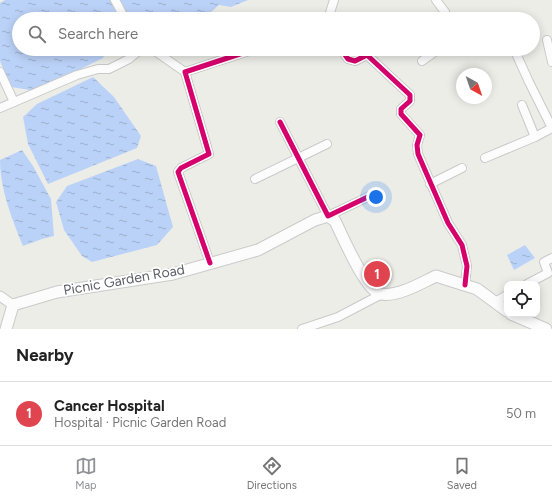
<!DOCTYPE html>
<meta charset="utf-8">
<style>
:root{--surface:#fff;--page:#f6f6f6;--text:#222;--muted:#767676;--line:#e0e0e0;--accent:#8f9194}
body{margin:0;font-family:Figtree,sans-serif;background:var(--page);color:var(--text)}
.controls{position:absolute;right:12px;bottom:12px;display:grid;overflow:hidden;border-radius:8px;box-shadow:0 2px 10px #0003}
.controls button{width:36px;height:36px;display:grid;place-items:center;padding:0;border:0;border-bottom:1px solid var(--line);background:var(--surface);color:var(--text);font:20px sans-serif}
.compass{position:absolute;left:456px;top:68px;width:36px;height:36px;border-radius:50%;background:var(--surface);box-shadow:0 2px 10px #0003;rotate:140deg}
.you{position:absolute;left:376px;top:197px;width:14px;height:14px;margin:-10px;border:3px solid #fff;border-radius:50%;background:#1a73e8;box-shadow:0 0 0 6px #1a73e833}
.badge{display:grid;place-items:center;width:26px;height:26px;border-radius:50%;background:var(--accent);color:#fff;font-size:13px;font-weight:700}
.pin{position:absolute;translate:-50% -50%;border:2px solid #fff;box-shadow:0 1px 4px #0006}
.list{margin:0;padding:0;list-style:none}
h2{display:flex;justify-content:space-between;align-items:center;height:52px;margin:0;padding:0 16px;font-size:17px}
h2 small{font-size:13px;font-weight:400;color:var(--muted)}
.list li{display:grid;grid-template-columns:26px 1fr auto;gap:12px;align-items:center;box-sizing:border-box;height:64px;padding:0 16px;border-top:1px solid var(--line)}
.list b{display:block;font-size:15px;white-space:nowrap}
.list p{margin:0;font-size:13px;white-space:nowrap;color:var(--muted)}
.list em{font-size:13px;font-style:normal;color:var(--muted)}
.icon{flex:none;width:22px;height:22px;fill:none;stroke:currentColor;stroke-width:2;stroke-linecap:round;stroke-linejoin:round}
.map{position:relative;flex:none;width:552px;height:329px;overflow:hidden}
.search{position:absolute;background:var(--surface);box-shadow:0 2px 10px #0003;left:12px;right:12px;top:12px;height:44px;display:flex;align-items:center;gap:10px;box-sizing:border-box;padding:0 14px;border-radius:22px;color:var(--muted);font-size:15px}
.sheet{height:116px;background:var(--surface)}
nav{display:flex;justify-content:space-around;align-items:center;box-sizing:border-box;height:56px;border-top:1px solid var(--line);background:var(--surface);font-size:11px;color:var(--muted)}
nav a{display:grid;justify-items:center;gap:2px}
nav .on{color:var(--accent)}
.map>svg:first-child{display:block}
.water{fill:url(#water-ripples)}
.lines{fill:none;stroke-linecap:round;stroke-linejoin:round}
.minor-casing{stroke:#c9c9c9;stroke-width:10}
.tertiary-casing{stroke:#c9c9c9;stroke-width:11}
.secondary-casing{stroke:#c9caca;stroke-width:13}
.minor{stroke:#fcfcfc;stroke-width:8}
.tertiary{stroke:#fcfcfc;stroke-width:9}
.secondary{stroke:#fcfcfc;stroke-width:11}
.cycleway-casing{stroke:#fff;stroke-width:8}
.cycleway{stroke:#d6006c;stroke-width:5}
.labels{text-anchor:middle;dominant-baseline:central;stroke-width:3.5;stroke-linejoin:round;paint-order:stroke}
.street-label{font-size:14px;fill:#5c5f67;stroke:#fff}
</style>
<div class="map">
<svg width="552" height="329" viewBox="0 0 552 329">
<defs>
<pattern id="water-ripples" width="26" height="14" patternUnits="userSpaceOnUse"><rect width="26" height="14" fill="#bbd2f8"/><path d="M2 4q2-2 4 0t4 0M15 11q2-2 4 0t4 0" fill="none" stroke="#9baecd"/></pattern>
</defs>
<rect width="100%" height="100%" fill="#edede8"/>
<g class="water">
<polygon points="5,0 112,0 117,12 117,19 19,19 19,49 107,49 103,58 36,91 11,87 0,61 0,3"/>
<polygon points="120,0 248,0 231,7 219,5 203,19 129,19"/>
<polygon points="93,77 114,97 141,136 137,148 48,184 28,144 23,117 37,104"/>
<path d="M22,150L33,166L51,199L54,236L42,239L23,246C12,219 0,189 0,160Z"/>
<polygon points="138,159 156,166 173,227 157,245 92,262 82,256 64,230 56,202 67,186"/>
<polygon points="525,245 535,258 514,270 507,255"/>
</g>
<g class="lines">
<defs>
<g id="minor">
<polyline points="115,0 125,19"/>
<polyline points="436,0 445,12 447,19"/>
<polyline points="328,19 334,0"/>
<polyline points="547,40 552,62"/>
<polyline points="152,49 185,72"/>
<polyline points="341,49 348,59 355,61 367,55 410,95 410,101 401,109 401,114 420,135 417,145 418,154 448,223 462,245 467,266 465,285"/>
<polyline points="514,49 529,82 552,128"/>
<polyline points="422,61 439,49"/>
<polyline points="0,72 14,102"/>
<polyline points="522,105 535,137"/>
<polyline points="0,108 77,75 98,69 109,69 129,59 141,49"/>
<polyline points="280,122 328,216 374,194"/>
<polyline points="485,158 535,137 552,128"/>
<polyline points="255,179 327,144"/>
<polyline points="430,184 462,168"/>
<polyline points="210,263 178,172 181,168 209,154 185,72 255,49"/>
<polyline points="527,284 548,273 544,262 552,258"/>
<polyline points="495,302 507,295"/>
<polyline points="302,329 338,317 380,295"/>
</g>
<polyline id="tertiary" points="0,296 13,305"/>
<g id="secondary">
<polyline points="511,314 546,329"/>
<path d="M6,329L13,305L57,292L173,274L258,250L315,220L328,216L335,221C342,235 366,292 381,294C398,297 421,283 436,276L477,289L507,311"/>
</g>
</defs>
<use href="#minor" class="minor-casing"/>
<use href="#tertiary" class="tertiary-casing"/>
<use href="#secondary" class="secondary-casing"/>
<use href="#minor" class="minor"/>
<use href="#tertiary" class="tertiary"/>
<use href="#secondary" class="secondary"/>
<defs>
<g id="cycleway">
<polyline points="341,49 348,59 355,61 367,55 410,95 410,101 401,109 401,114 420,135 417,145 418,154 448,223 462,245 467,266 465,285"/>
<polyline points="280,122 328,216 374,194"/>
<polyline points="210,263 178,172 181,168 209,154 185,72 255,49"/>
</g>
</defs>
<use href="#cycleway" class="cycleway-casing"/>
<use href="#cycleway" class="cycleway"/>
</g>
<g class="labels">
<g class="street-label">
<text transform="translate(124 280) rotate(-10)">Picnic Garden Road</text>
</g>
</g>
</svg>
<div class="controls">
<button><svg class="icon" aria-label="locate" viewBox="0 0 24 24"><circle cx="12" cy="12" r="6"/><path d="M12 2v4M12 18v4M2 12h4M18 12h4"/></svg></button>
</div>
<svg class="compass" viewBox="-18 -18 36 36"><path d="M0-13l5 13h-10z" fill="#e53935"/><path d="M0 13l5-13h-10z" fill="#767676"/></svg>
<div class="you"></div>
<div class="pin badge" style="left:377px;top:274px;background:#e0444e">1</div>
<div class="search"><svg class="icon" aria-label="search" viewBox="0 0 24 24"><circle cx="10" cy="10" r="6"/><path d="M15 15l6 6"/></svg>Search here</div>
</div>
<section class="sheet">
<h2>Nearby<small></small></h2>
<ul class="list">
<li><span class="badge" style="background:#e0444e">1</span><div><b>Cancer Hospital</b><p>Hospital · Picnic Garden Road</p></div><em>50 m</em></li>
</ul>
</section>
<nav>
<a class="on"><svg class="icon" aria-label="map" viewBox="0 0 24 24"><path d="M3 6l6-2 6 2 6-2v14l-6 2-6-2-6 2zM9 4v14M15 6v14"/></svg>Map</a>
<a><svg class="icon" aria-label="directions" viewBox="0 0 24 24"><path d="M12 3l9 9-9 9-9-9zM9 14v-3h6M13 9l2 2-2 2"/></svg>Directions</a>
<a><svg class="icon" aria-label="saved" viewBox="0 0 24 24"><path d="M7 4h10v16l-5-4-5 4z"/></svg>Saved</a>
</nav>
